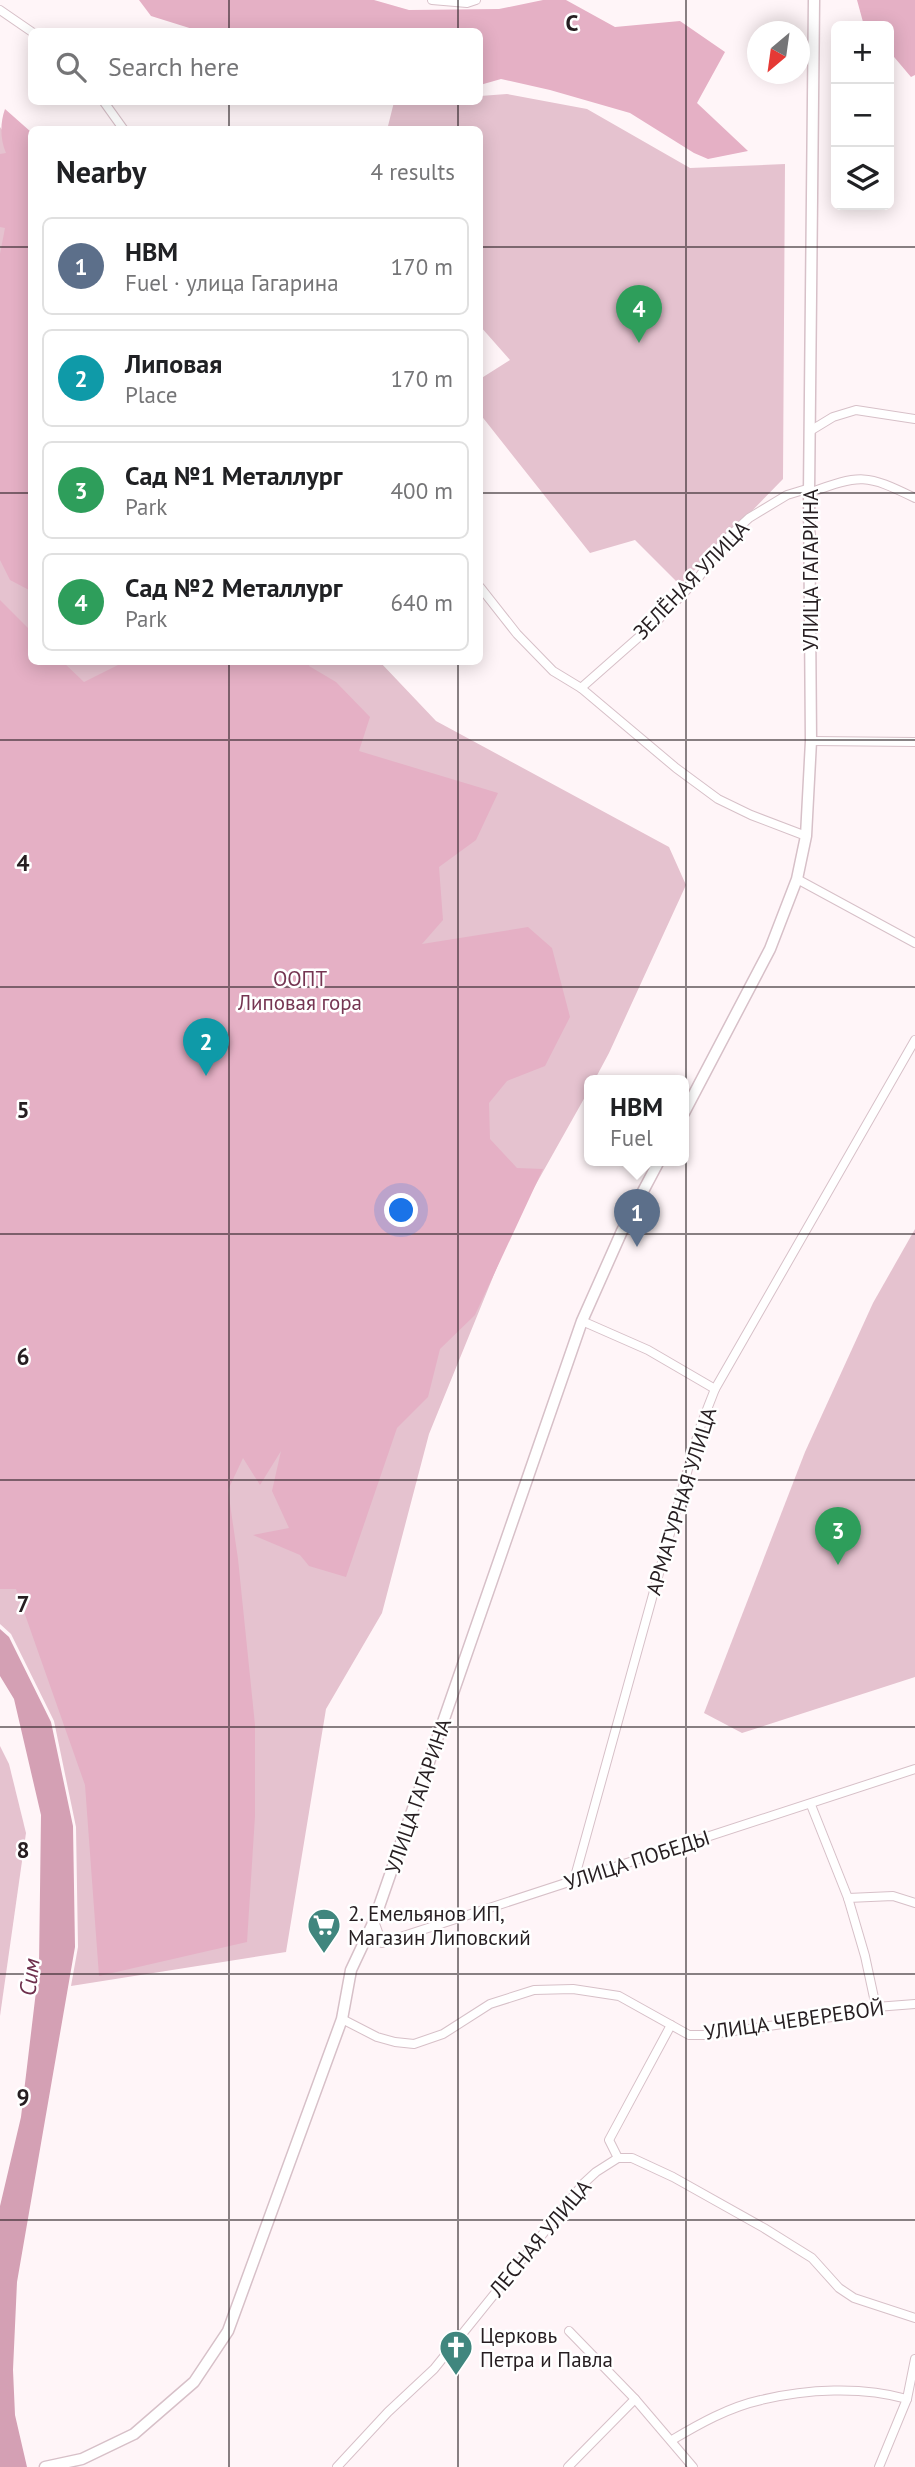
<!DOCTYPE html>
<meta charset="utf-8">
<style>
:root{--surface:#fff;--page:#f6f6f6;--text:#202124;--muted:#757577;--line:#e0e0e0;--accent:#0b8043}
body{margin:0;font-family:"PT Sans",sans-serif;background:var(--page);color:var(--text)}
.controls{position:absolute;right:21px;top:21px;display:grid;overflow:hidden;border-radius:10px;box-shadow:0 4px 18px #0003}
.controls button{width:63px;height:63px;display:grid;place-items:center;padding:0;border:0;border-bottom:2px solid var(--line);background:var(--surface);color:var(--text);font:35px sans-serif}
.compass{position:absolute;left:747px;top:21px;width:63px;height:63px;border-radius:50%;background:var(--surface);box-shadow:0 4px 18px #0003;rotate:209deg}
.you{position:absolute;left:402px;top:1211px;width:24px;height:24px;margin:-18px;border:5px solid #fff;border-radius:50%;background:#1a73e8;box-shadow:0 0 0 10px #1a73e833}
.badge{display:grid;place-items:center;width:46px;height:46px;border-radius:50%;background:var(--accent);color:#fff;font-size:23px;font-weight:700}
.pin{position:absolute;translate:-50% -58px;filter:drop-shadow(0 2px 4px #0008)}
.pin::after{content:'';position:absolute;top:37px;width:24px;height:21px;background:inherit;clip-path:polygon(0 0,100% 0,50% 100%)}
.popup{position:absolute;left:584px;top:1075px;width:105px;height:91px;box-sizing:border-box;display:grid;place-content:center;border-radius:10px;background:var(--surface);filter:drop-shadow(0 2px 5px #0005);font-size:23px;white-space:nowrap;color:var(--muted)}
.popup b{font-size:26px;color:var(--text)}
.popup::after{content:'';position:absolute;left:50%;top:100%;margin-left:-14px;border:14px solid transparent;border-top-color:var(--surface)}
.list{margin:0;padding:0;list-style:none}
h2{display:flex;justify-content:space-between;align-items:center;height:91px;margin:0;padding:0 28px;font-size:30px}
h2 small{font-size:23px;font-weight:400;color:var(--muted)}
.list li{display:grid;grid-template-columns:46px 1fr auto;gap:21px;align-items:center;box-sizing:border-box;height:98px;margin:0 14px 14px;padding:0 14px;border:2px solid var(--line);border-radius:10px}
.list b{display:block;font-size:26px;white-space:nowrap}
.list p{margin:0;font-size:23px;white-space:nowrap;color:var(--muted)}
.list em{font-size:23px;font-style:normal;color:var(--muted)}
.icon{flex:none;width:38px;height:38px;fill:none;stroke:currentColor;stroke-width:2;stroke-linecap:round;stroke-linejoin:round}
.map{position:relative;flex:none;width:915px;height:2467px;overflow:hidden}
.search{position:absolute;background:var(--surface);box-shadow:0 4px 18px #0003;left:28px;top:28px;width:455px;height:77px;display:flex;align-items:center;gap:18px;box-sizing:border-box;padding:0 24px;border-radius:10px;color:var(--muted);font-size:26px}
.panel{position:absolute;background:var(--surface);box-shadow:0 4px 18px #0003;left:28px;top:126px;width:455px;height:539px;border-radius:10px}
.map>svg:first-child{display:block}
.green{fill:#e5c2cf}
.forest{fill:#e5b0c5}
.water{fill:#d4a0b4}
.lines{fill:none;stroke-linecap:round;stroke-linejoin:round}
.street-casing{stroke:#d7c0c8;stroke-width:10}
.secondary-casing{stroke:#d7c0c8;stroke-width:13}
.street{stroke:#fff;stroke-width:8}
.secondary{stroke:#fff;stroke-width:10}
.grid{fill:none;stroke:#261e21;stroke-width:2;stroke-opacity:0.55}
.labels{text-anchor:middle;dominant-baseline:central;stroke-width:5;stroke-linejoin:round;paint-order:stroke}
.street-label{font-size:21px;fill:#261e21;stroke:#fff}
.park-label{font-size:21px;fill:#753552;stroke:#fff}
.poi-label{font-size:21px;fill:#261e21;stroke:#fff;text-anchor:start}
.water-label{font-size:23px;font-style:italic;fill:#6e2f4c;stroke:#fff}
.grid-label{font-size:23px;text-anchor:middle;font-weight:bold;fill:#261e21;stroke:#fff;stroke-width:5;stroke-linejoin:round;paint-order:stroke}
</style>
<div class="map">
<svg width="915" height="2467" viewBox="0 0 915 2467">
<rect width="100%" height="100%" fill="#fff5f8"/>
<g class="green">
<polygon points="507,94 587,109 690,168 785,164 783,479 680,585 635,540 590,553 480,414 480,379 510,360 480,326 480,130 387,130 394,102 480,102 480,96"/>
<polygon points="0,127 32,174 32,662 380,662 436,721 669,847 686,885 609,1053 594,1081 590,1081 590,1088 517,1218 429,1434 382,1613 326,1709 286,1952 71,1986 78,1947 76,1827 54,1721 11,1634 0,1624"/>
<polygon points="915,1229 915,1677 742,1733 704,1713 805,1452 873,1303"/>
<polygon points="0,1746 9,1764 26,1833 0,2016"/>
</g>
<g class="forest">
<polygon points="139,0 374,0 409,10 499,9 543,0 566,0 615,27 680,21 725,52 697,103 748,151 708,159 694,153 630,113 550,90 501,79 480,85 480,32 199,31 151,16"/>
<polygon points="857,0 915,0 915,75 911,77 889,51 889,26 867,26 863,22"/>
<path d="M5,109L31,132V591L10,580L0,560V254L5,228L0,227V154L6,153C0,139 0,123 5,109Z"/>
<polygon points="0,600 31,631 32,662 63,662 84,682 124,662 311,662 309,666 336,682 370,717 359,751 498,793 476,840 439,867 443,920 422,944 528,927 552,948 570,1017 545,1066 507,1081 489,1103 490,1139 517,1168 543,1169 475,1315 440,1349 428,1397 397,1428 346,1577 309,1566 300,1555 253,1535 289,1528 272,1491 281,1451 260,1485 243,1458 228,1490 238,1559 255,1725 255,1816 247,1942 99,1976 85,1785 16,1589 0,1589"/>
</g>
<polygon class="water" points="0,1629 9,1637 51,1722 73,1826 75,1947 17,2282 13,2370 15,2415 27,2467 0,2467 0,2206 21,2117 39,1966 41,1815 14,1699 0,1676"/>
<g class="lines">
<defs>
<g id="street">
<polyline points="432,0 467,3 476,0"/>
<polyline points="0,10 32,32"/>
<polyline points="104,102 124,130"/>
<polyline points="810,431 833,417 856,410 915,419"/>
<path d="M809,493C861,474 866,474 915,498"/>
<polyline points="480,587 517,634 553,671 581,688 676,768 718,799 751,815 806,836"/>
<polyline points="581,688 657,621 699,577 723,542 749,518 787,495 810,488"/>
<polyline points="811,741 915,742"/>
<polyline points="797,879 915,943"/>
<polyline points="582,1321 648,1350 715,1389"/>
<polyline points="811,1805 848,1898 865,1956 876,2007"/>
<polyline points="574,1880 677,1508 699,1430 715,1389 915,1040"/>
<polyline points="848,1898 893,1896 915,1903"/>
<polyline points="374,1921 382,1943 915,1769"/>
<polyline points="342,2019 377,2037 395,2042 414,2044 443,2034 490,2004 534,1990 573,1989 619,1996 689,2035 706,2035 839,2016 876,2007 915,2004"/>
<polyline points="618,2158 632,2158 673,2177 764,2228 812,2258 839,2288 854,2298 915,2318"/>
<polyline points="569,2331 635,2399 693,2467"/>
<path d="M672,2440C699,2424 729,2407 761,2400C806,2389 862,2386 907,2399"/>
<polyline points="337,2467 388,2412 434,2369 583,2184 596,2172 618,2158 609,2140 671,2025"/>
<polyline points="568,2467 635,2399"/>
<polyline points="879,2467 907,2399 915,2359"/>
</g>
<g id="secondary">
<polyline points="684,1113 770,949 797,879 806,836 811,741 809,493 814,0"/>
<polyline points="45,2467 82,2459 134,2434 194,2382 228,2331 342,2019 351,1970 374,1921 582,1321 622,1231 659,1161"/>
</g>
</defs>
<use href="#street" class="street-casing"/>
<use href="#secondary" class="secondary-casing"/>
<use href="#street" class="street"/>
<use href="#secondary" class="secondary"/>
</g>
<path class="grid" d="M229,0V32M458,0V32M686,0V2467M229,102V130M458,102V130M0,247H32M480,247H915M0,493H32M480,493H915M229,662V2467M458,662V2467M0,740H915M0,987H915M0,1234H915M0,1480H915M0,1727H915M0,1974H915M0,2220H915"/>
<defs>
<symbol id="supermarket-pin" viewBox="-11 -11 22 30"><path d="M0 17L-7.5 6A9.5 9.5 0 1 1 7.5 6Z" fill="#40867e" stroke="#fff"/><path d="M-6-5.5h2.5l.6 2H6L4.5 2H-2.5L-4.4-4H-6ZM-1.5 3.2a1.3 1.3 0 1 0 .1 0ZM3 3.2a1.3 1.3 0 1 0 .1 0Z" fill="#fff"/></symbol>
<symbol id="church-pin" viewBox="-11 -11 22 30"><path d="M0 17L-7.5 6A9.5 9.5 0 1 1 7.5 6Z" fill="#40867e" stroke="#fff"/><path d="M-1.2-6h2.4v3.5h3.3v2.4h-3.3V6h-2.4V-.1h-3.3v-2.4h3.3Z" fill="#fff"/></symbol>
</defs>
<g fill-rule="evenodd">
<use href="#supermarket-pin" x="305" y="1906" width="38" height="52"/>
<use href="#church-pin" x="437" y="2328" width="38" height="52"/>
</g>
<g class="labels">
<g class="street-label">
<text transform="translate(810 570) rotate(-90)">УЛИЦА ГАГАРИНА</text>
<text transform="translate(691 580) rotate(-46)">ЗЕЛЁНАЯ УЛИЦА</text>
<text transform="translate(681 1501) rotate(-73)">АРМАТУРНАЯ УЛИЦА</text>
<text transform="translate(418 1796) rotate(-71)">УЛИЦА ГАГАРИНА</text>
<text transform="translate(637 1860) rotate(-18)">УЛИЦА ПОБЕДЫ</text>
<text transform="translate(794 2020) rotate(-8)">УЛИЦА ЧЕВЕРЕВОЙ</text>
<text transform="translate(540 2238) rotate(-50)">ЛЕСНАЯ УЛИЦА</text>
</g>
<g class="park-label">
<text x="300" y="978">ООПТ<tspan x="300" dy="24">Липовая гора</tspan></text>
</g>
<g class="poi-label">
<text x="348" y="1913">2. Емельянов ИП,<tspan x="348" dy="24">Магазин Липовский</tspan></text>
<text x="480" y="2335">Церковь<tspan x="480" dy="24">Петра и Павла</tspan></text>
</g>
<g class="water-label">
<text transform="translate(29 1977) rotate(-83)">Сим</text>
</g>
</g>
<g class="grid-label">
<text x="572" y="31">C</text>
<text x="23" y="871">4</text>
<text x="23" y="1118">5</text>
<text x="23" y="1365">6</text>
<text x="23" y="1612">7</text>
<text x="23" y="1858">8</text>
<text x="23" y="2105">9</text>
</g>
</svg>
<div class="controls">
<button>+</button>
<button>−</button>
<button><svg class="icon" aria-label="layers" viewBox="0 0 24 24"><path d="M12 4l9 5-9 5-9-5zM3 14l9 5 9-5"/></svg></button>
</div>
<svg class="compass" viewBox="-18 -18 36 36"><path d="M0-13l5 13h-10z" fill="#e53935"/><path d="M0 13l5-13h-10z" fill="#757577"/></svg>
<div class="you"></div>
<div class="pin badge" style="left:637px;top:1247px;background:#5c6f8a">1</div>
<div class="popup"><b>НВМ</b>Fuel</div>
<div class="pin badge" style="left:206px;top:1076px;background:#0f9aa8">2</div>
<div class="pin badge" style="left:838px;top:1565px;background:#2e9e5b">3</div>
<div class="pin badge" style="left:639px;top:343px;background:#2e9e5b">4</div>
<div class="search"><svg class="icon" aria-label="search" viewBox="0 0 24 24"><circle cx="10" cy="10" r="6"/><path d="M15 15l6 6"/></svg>Search here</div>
<section class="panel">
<h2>Nearby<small>4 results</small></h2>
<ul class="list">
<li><span class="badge" style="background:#5c6f8a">1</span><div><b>НВМ</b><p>Fuel · улица Гагарина</p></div><em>170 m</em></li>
<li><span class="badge" style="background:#0f9aa8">2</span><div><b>Липовая</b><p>Place</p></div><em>170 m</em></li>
<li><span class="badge" style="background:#2e9e5b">3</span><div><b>Сад №1 Металлург</b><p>Park</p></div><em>400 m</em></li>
<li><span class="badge" style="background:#2e9e5b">4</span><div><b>Сад №2 Металлург</b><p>Park</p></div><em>640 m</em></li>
</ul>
</section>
</div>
